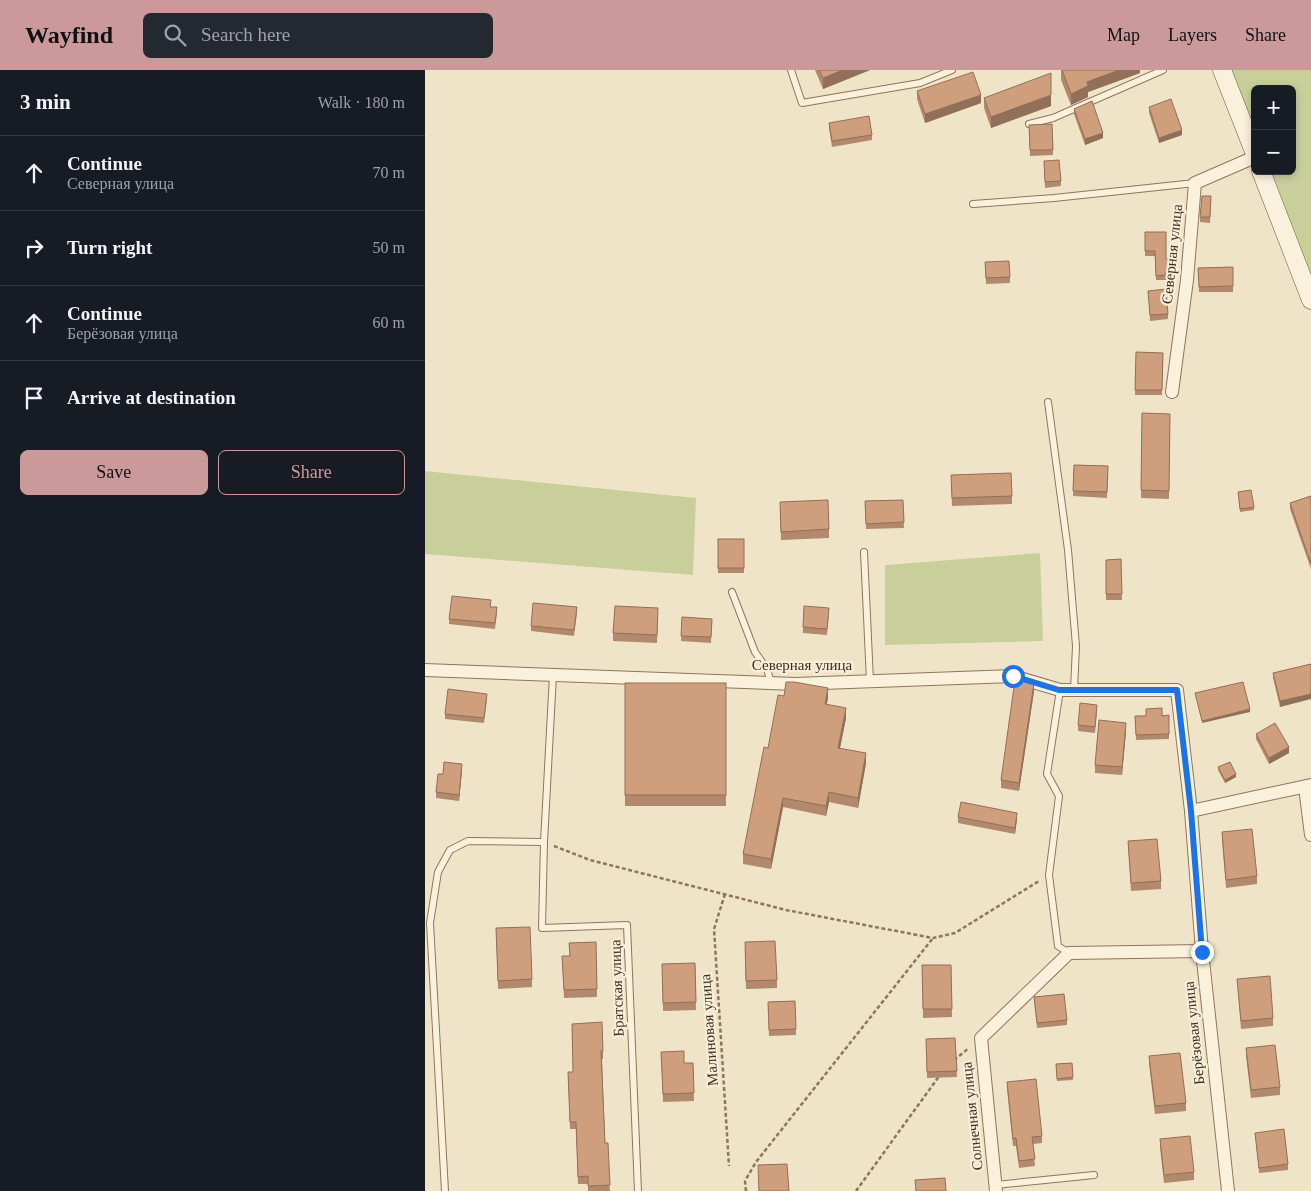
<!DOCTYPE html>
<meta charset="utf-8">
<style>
:root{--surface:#171b24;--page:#242831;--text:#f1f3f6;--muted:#9ea1a6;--line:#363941;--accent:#cc999b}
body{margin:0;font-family:Georgia,serif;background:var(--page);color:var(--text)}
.controls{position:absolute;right:15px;top:15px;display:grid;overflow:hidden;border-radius:8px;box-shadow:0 2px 8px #0003}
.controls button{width:45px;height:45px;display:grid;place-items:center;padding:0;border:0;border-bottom:1px solid var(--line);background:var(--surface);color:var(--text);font:25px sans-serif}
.stop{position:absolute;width:15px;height:15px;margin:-11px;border:4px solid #1a73e8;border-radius:50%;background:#fff}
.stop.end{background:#1a73e8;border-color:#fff;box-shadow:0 1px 5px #0008}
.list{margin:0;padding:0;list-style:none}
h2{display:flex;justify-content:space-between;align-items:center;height:65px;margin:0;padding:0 20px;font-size:21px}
h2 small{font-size:16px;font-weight:400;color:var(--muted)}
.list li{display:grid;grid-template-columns:32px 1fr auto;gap:15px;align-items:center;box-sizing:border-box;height:75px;padding:0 20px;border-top:1px solid var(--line)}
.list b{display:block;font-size:19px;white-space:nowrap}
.list p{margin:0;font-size:16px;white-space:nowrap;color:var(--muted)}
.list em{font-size:16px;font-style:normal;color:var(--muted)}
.actions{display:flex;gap:10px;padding:15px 20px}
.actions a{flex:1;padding:11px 0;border:1px solid var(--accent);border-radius:8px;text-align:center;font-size:18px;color:var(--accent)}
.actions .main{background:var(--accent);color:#111}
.icon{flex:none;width:28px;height:28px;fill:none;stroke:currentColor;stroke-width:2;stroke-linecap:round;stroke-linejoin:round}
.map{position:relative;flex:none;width:886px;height:1121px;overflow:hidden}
header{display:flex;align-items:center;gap:30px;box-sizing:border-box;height:70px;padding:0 25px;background:var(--accent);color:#111}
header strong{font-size:24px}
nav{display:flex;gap:28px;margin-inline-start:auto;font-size:18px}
.search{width:350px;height:45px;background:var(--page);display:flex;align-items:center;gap:12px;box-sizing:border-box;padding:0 18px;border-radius:8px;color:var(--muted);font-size:19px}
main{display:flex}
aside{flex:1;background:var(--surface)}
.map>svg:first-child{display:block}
.green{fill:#c9cf9b}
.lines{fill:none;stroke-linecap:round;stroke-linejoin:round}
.lane-casing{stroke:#8d765c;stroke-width:8}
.street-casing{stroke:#8d765c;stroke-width:14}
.secondary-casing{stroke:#6f573f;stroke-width:19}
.path{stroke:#8d765c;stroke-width:2.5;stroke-dasharray:4 2.5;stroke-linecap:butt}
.lane{stroke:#faf1dc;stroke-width:6}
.street{stroke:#faf1dc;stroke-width:12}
.secondary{stroke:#faf1dc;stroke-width:18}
.wall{fill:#b2896c}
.shaded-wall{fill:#916f58}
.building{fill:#cf9f7d;stroke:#916f58}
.route{stroke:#1a73e8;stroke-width:6}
.labels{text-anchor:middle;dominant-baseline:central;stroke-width:4.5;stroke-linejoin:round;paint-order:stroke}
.street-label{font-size:15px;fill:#3d2e20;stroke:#f7eed8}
</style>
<header>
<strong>Wayfind</strong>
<div class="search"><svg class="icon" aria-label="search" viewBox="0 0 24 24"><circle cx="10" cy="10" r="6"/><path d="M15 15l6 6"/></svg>Search here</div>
<nav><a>Map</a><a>Layers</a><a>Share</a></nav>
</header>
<main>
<aside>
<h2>3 min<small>Walk · 180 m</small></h2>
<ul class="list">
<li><svg class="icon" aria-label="ahead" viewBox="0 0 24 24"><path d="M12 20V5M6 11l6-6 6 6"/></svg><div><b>Continue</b><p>Северная улица</p></div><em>70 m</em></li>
<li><svg class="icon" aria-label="right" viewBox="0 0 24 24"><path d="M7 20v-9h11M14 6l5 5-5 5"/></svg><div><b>Turn right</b></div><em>50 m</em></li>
<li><svg class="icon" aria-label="ahead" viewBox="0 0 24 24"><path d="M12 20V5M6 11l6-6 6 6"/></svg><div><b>Continue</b><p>Берёзовая улица</p></div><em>60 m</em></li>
<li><svg class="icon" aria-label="arrive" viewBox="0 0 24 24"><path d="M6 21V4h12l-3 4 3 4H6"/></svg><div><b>Arrive at destination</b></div></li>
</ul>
<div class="actions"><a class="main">Save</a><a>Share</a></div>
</aside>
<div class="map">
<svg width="886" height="1121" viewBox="0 0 886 1121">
<rect width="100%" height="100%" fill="#f0e4c8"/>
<g class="green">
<polygon points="798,0 886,0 886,219 839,101 867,101 867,19 830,19 830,79"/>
<polygon points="0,401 271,428 268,505 0,484"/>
<polygon points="615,483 618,571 460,575 460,495"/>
</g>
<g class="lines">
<defs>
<g id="lane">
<polyline points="366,0 377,33 495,13 527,0"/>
<polyline points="604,54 628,48 738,0"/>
<polyline points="548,134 629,128 770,113"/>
<polyline points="623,332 643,480 651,576 649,620"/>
<polyline points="439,482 445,611"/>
<polyline points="307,522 330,582 342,599 346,613"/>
<polyline points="128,605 119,772 117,858 202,855 213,1121"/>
<polyline points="635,620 622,704 634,726 624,805 633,876 644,883"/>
<polyline points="570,1115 669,1105"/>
<polyline points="20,1121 5,853 13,802 25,780 43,771 119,772"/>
</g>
<g id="street">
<polyline points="747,322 762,210 770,113 830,87"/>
<polyline points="0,600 370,614 588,606 635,620 752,620 766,741 777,881 803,1121"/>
<polyline points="880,717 886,765"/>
<polyline points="766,741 886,715"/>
<polyline points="571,1121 556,968 644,883 777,881"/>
</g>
<g id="secondary">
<polyline points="797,0 830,84"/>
<polyline points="836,101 886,230"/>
</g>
</defs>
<use href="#lane" class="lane-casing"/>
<use href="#street" class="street-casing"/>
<use href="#secondary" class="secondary-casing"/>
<g class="path">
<polyline points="129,776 165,790 361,840 508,868 530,863 614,811"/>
<polyline points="300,824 289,859 304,1096"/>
<polyline points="529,990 544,978"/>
<polyline points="321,1121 320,1111 331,1092 508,868"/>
<polyline points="431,1121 515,1005"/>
</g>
<use href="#lane" class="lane"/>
<use href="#street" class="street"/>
<use href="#secondary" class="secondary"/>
</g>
<g class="wall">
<polygon points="390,0 445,0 398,19"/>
<polygon points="636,0 715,0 715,3 663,22 663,27 646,35 636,10"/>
<polygon points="492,21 556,33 500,53 492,29"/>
<polygon points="559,28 626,36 566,58 559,38"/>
<polygon points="724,37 757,65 734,73 724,43"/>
<polygon points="649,39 678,68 660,75 649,44"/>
<polygon points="404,53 447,65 447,70 407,77 404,58"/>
<polygon points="627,54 628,85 605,86 604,55"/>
<polygon points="619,91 636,111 636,116 620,118"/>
<polygon points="786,126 785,153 775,152 775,147"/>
<polygon points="720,162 741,189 744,189 745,206 741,206 741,210 731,210 730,186 720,186"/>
<polygon points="560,192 585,207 585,213 561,214"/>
<polygon points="808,197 808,222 774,222 773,198"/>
<polygon points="723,221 743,244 743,249 725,251"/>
<polygon points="711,282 738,283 737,325 710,325"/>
<polygon points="717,343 745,344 744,429 716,428"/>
<polygon points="649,395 683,396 682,428 648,426"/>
<polygon points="526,413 587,426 587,434 527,436"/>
<polygon points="813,422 829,437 829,440 815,442"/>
<polygon points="886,426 886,499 865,439 865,433"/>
<polygon points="478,430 479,458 441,459 440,431"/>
<polygon points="355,441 404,459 404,468 356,470"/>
<rect x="293" y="469" width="26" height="34"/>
<polygon points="696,489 697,530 681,530 681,490"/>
<polygon points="65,537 72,543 70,559 24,554 24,549"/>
<polygon points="152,543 149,566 106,561 106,556"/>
<polygon points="404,543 402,565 378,563 378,557"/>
<polygon points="233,546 232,573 188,571 188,563"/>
<polygon points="257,547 287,549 286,573 256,571"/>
<polygon points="886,594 855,637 848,608 848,603"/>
<rect x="200" y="613" width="101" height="123"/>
<polygon points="609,621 594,721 576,718 576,710"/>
<polygon points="359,626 403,628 401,635 421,648 415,678 441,693 433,738 404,732 401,746 358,737 346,799 318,794 318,784 343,678"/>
<polygon points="62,629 59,653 20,649 20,644"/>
<polygon points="672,641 670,663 653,661 653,655"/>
<polygon points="744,645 744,669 711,670 710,646"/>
<polygon points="701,661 697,705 670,703 670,695"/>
<polygon points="831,664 864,683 844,694 831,669"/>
<polygon points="793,697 811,707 800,713 793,700"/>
<polygon points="37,700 34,731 11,728 11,722 18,704"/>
<polygon points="533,747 592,749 590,764 533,753"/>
<polygon points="797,762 832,806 832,814 801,818 797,770"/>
<polygon points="703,771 736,811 736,819 706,821"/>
<polygon points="71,858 107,909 107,917 73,919"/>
<polygon points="171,872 172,927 139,928 137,886 145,886 144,873"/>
<polygon points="320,880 352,910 352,918 321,919"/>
<polygon points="270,893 271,940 238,941 237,894"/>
<polygon points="497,895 526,895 527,947 498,948"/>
<polygon points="812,909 848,948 848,956 816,959"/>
<polygon points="609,927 642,950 642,955 612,958"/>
<polygon points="370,931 371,965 344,966 343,932"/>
<polygon points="147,954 178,981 178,989 177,989 180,1073 185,1121 163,1121 163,1114 153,1114 151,1059 145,1059 143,1002 148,1002"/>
<polygon points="530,968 532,1007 502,1008 501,969"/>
<polygon points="821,978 855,1017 855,1025 826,1028 821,986"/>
<polygon points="236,982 259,993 268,993 269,1031 238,1032"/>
<polygon points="724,986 761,1033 761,1041 730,1044 724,994"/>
<polygon points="647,993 648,1010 632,1011 631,994"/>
<polygon points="582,1012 617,1066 617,1073 608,1074 610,1096 594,1098 591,1076 588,1076 582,1019"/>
<polygon points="830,1063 863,1094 863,1100 834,1103"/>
<polygon points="735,1069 769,1102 769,1110 739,1113 735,1077"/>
</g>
<g class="shaded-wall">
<polygon points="418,0 445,0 398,19 398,8"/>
<polygon points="694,0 715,0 715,3 663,22 663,27 646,35 646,24 662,12"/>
<polygon points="556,25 556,33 500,53 500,44"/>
<polygon points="626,25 626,36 566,58 566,47"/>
<polygon points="757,60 757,65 734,73 734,68"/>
<polygon points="678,63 678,68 660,75 660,69"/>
<polygon points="609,613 609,621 594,721 594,713"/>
<polygon points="403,618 403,628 400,644 400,634"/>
<polygon points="886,624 886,629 855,637 855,631"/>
<polygon points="421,638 421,648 413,688 413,678"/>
<polygon points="825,639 825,642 777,653 777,651"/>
<polygon points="701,653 701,661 697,705 697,697"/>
<polygon points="864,677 864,683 844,694 844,688"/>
<polygon points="441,683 441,693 433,738 433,728"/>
<polygon points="37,694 37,700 34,731 34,725"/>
<polygon points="811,704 811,707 800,713 800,710"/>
<polygon points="404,722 404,732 401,746 401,736"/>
<polygon points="358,728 358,737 346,799 346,789"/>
<polygon points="592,743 592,749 590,764 590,758"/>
</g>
<g class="building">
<polygon points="394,0 418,0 398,8"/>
<polygon points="637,0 694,0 662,12 663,16 646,24"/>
<polygon points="548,2 556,25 500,44 492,21"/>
<polygon points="626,3 626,25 566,47 559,28"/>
<polygon points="746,29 757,60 734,68 724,37"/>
<polygon points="667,31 678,63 660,69 649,39"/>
<polygon points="444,46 447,65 407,71 404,53"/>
<polygon points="627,54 628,80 605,80 604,55"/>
<polygon points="634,90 636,111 620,112 619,91"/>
<polygon points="777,126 786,126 785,147 775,147"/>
<polygon points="720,162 741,162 741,189 744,189 745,202 741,202 741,205 731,206 730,181 720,181"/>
<polygon points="584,191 585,207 561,208 560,192"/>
<polygon points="808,197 808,216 774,217 773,198"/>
<polygon points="741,219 743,244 725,245 723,221"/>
<polygon points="711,282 738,283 737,320 710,320"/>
<polygon points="717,343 745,344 744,421 716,420"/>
<polygon points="649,395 683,396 682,422 648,421"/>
<polygon points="586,403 587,426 527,428 526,405"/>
<polygon points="826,420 829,437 815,439 813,422"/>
<polygon points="886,426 886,494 865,433"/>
<polygon points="403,430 404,459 356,462 355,432"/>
<polygon points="478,430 479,452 441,454 440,431"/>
<rect x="293" y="469" width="26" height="29"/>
<polygon points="696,489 697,524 681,524 681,490"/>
<polygon points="27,526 66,530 65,537 72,537 70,553 24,549"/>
<polygon points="108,533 152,537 149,560 106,556"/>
<polygon points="190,536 233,538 232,565 188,563"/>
<polygon points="379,536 404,538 402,559 378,557"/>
<polygon points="257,547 287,549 286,567 256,566"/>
<polygon points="886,594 886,624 855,631 848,603"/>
<polygon points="590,610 609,613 594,713 576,710"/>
<polygon points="361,612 369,612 403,618 400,634 421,638 413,678 441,683 433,728 404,722 401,736 358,728 346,789 318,784 339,677 343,678 353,625 359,626"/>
<polygon points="818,612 825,639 777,651 770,623"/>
<rect x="200" y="613" width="101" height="112"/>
<polygon points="23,619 62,624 59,648 20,644"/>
<polygon points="655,633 672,635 670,657 653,655"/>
<polygon points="737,638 737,646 744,645 744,664 711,665 710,646 721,646 721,639"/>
<polygon points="674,650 701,653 697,697 670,695"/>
<polygon points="850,653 864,677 844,688 831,664"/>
<polygon points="19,692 37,694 34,725 11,722 13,704 18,704"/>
<polygon points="805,692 811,704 800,710 793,697"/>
<polygon points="536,732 592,743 590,758 533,747"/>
<polygon points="827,759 832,806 801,810 797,762"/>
<polygon points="732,769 736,811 706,813 703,771"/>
<polygon points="105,857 107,909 73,911 71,858"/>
<polygon points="350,871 352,910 321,911 320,872"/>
<polygon points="171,872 172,919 139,920 137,886 145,886 144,873"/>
<polygon points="270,893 271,932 238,933 237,894"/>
<polygon points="497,895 526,895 527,939 498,939"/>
<polygon points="845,906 848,948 816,951 812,909"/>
<polygon points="639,924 642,950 612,953 609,927"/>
<polygon points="370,931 371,959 344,960 343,932"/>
<polygon points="177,952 178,981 176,981 180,1073 183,1073 185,1115 163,1116 163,1106 153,1107 151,1052 145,1052 143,1002 148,1002 147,954"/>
<polygon points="530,968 532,1001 502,1002 501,969"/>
<polygon points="850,975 855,1017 826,1020 821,978"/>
<polygon points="259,981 259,993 268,993 269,1023 238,1024 236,982"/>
<polygon points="755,983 761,1033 730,1036 724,986"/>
<polygon points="647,993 648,1007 632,1009 631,994"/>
<polygon points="611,1009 617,1066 607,1067 610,1089 594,1091 591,1068 588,1069 582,1012"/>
<polygon points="859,1059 863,1094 834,1098 830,1063"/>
<polygon points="765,1066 769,1102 739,1105 735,1069"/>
<polygon points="362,1094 364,1121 334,1121 333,1095"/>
<polygon points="520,1108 521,1121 491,1121 490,1110"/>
</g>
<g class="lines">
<polyline class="route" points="588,606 634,620 752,620 766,741 777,882"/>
</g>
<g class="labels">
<g class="street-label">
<text transform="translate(747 184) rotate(-84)">Северная улица</text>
<text x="377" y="595">Северная улица</text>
<text transform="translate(192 918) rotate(-92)">Братская улица</text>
<text transform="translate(284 960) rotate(-94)">Малиновая улица</text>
<text transform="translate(769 963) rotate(-96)">Берёзовая улица</text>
<text transform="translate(547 1046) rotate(-96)">Солнечная улица</text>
</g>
</g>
</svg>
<div class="controls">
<button>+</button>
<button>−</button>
</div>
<div class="stop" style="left:588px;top:606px"></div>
<div class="stop end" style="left:777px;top:882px"></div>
</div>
</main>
